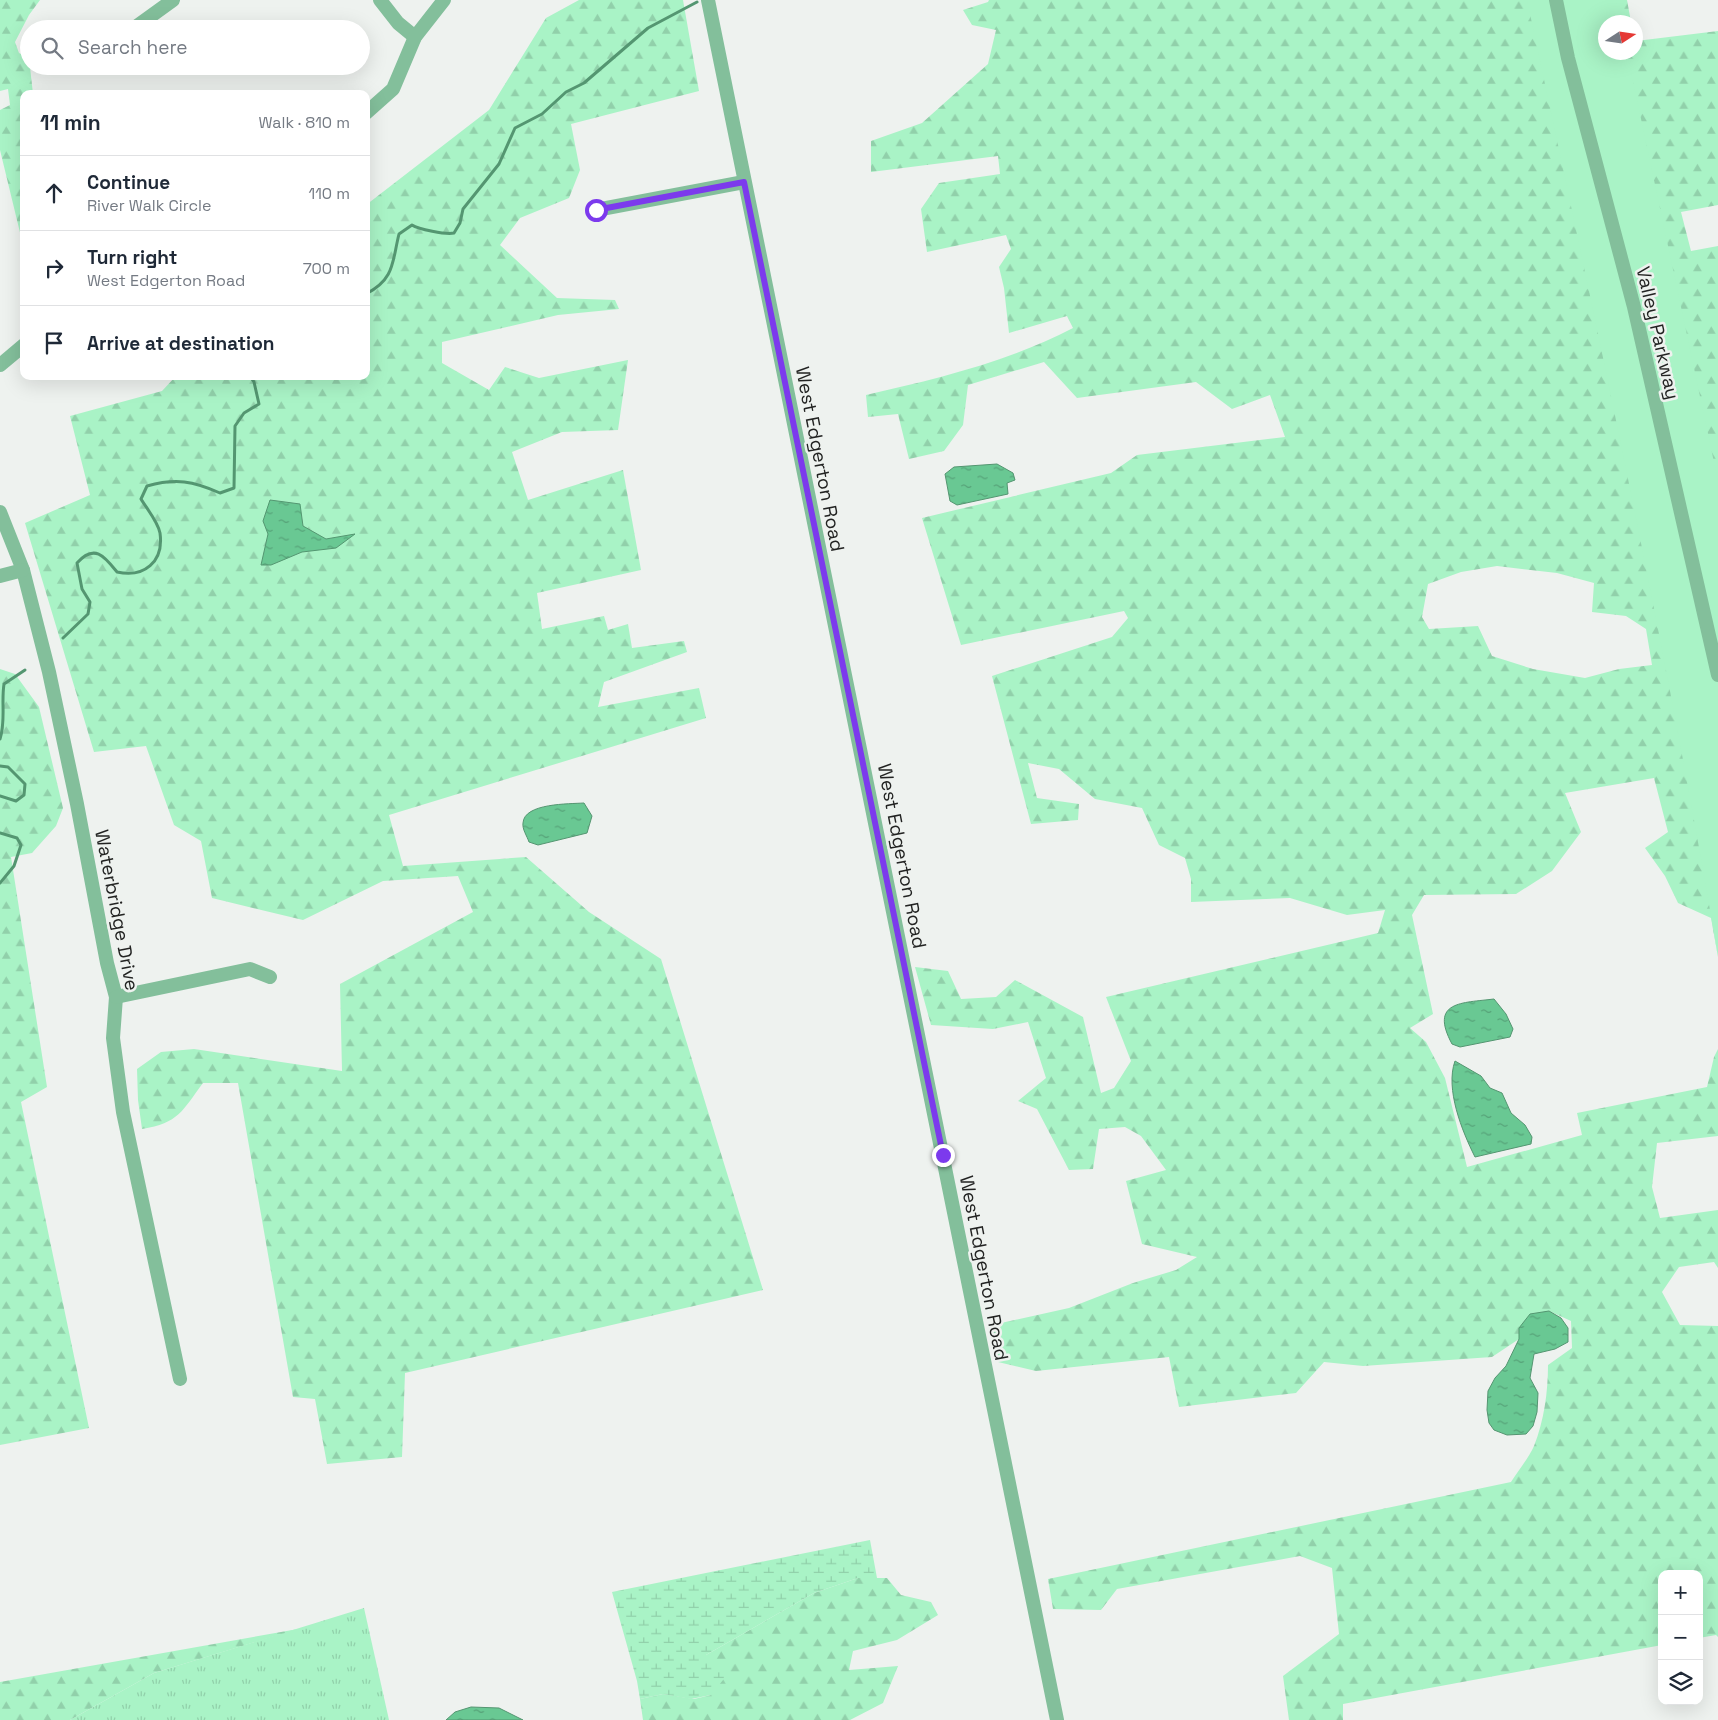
<!DOCTYPE html>
<meta charset="utf-8">
<style>
:root{--surface:#fff;--page:#f2f2f3;--text:#1f2937;--muted:#747a83;--line:#e0e1e3}
body{margin:0;font-family:"Space Grotesk",sans-serif;background:var(--page);color:var(--text)}
.controls{position:absolute;right:15px;bottom:15px;display:grid;overflow:hidden;border-radius:10px;box-shadow:0 5px 20px #0002}
.controls button{width:45px;height:45px;display:grid;place-items:center;padding:0;border:0;border-bottom:1px solid var(--line);background:var(--surface);color:var(--text);font:25px sans-serif}
.compass{position:absolute;left:1598px;top:15px;width:45px;height:45px;border-radius:50%;background:var(--surface);box-shadow:0 5px 20px #0002;rotate:78deg}
.stop{position:absolute;width:15px;height:15px;margin:-11px;border:4px solid #7c3aed;border-radius:50%;background:#fff}
.stop.end{background:#7c3aed;border-color:#fff;box-shadow:0 1px 5px #0008}
.list{margin:0;padding:0;list-style:none}
h2{display:flex;justify-content:space-between;align-items:center;height:65px;margin:0;padding:0 20px;font-size:21px}
h2 small{font-size:16px;font-weight:400;color:var(--muted)}
.list li{display:grid;grid-template-columns:32px 1fr auto;gap:15px;align-items:center;box-sizing:border-box;height:75px;padding:0 20px;border-top:1px solid var(--line)}
.list b{display:block;font-size:19px;white-space:nowrap}
.list p{margin:0;font-size:16px;white-space:nowrap;color:var(--muted)}
.list em{font-size:16px;font-style:normal;color:var(--muted)}
.icon{flex:none;width:28px;height:28px;fill:none;stroke:currentColor;stroke-width:2;stroke-linecap:round;stroke-linejoin:round}
.map{position:relative;flex:none;width:1718px;height:1720px;overflow:hidden}
.search{position:absolute;background:var(--surface);box-shadow:0 5px 20px #0002;left:20px;top:20px;width:350px;height:55px;display:flex;align-items:center;gap:12px;box-sizing:border-box;padding:0 18px;border-radius:28px;color:var(--muted);font-size:19px}
.panel{position:absolute;background:var(--surface);box-shadow:0 5px 20px #0002;left:20px;top:90px;width:350px;height:290px;border-radius:10px}
.map>svg:first-child{display:block}
.grass{fill:url(#grass-tufts)}
.forest{fill:url(#forest-firs);fill-rule:evenodd}
.wetland{fill:url(#wetland-marsh)}
.park{fill:#a9f3c6}
.water{fill:url(#water-ripples);stroke:#549671}
.lines{fill:none;stroke-linecap:round;stroke-linejoin:round}
.stream{stroke:#549671;stroke-width:3}
.minor{stroke:#83bf9b;stroke-width:14}
.route{stroke:#7c3aed;stroke-width:6}
.labels{text-anchor:middle;dominant-baseline:central;stroke-width:5;stroke-linejoin:round;paint-order:stroke}
.street-label{font-size:19px;fill:#222322;stroke:#eef2ef}
</style>
<div class="map">
<svg width="1718" height="1720" viewBox="0 0 1718 1720">
<defs>
<pattern id="grass-tufts" width="24" height="20" patternUnits="userSpaceOnUse" patternTransform="scale(1.25)"><rect width="24" height="20" fill="#a9f3c6"/><path d="M3 7l-1-3M5 7V3M7 7l1-3M15 17l-1-3M17 17v-4M19 17l1-3" fill="none" stroke="#91d0aa"/></pattern>
<pattern id="forest-firs" width="22" height="20" patternUnits="userSpaceOnUse" patternTransform="scale(1.25)"><rect width="22" height="20" fill="#a9f3c6"/><path d="M5 1l3.5 6h-7zM16 11l3.5 6h-7z" fill="#91d0aa"/></pattern>
<pattern id="wetland-marsh" width="20" height="14" patternUnits="userSpaceOnUse" patternTransform="scale(1.25)"><rect width="20" height="14" fill="#a9f3c6"/><path d="M1 5h8M5 5V1M11 12h8M15 12V8" fill="none" stroke="#91d0aa"/></pattern>
<pattern id="water-ripples" width="26" height="14" patternUnits="userSpaceOnUse" patternTransform="scale(1.25)"><rect width="26" height="14" fill="#69c893"/><path d="M2 4q2-2 4 0t4 0M15 11q2-2 4 0t4 0" fill="none" stroke="#56a278"/></pattern>
</defs>
<rect width="100%" height="100%" fill="#eef2ef"/>
<polygon class="grass" points="364,1608 389,1720 70,1720 154,1673"/>
<g class="forest">
<polygon points="0,0 40,0 29,15 15,42 19,53 29,58 33,94 24,94 24,249 0,150 0,110 10,105 8,89 0,91"/>
<path d="M579,0H683L699,91L571,124L580,170L569,198L520,218L500,245L557,298L615,300L619,309L558,315L442,342V363L489,390L505,367L539,378L628,360L618,430L562,432L512,452L528,500L623,470L641,570L537,593L542,629L604,616L608,630L628,624L632,648L684,641L687,652L604,682L598,707L699,688L706,718L389,815L403,866L526,857L589,912L661,959L763,1290L405,1373L402,1457L327,1464L315,1399L293,1397L238,1083H203C182,1111 179,1123 142,1129L138,1100L137,1069L161,1052L194,1049L342,1071L340,984L473,912L458,876L383,881L303,920L212,898L201,841L174,825L146,746L94,752L25,523L90,495L70,416L162,391L176,376H366V205L489,110L546,18Z"/>
<path d="M989,0H1535L1614,263L1718,957L1711,918L1678,903L1665,876L1645,848L1668,832L1654,778L1565,793L1581,832L1552,871L1516,894L1424,895L1412,915L1433,1014L1410,1028L1426,1042L1445,1078L1467,1167L1582,1135L1577,1113L1707,1087L1714,1057L1718,1049V1136L1657,1143L1652,1187L1660,1218L1718,1210V1268L1714,1262L1679,1267L1662,1292L1680,1325L1718,1326V1637L1716,1635L1699,1638V1574H1662V1645L1343,1704V1720H1289L1283,1676L1339,1634L1332,1568L1300,1556L1117,1589L1101,1610L1053,1609L1048,1579L1511,1482C1518,1471 1528,1459 1534,1446C1544,1421 1548,1392 1548,1365L1572,1348L1571,1321L1549,1311L1519,1328V1339L1492,1357L1363,1366L1324,1362L1296,1393L1179,1407L1169,1357L1036,1371L998,1362L992,1325L1069,1308L1133,1283L1176,1270L1197,1257L1142,1244L1126,1181L1166,1170L1141,1136L1125,1127L1099,1129L1093,1169L1069,1170L1037,1109L1018,1101L1046,1078L1028,1022L993,1029L931,1025L915,967L948,971L961,999L996,997L1015,980L1083,1017L1101,1093L1114,1088L1131,1061L1106,997L1378,933L1385,910L1347,915L1290,898L1191,902V879L1185,858L1159,845L1142,808L1095,799L1059,769L1028,763L1037,798L1079,804L1078,820L1031,824L992,676L1112,637L1128,618L1124,611L961,645L922,518L1111,473L1137,455L1285,437L1270,395L1232,409L1196,382L1077,398L1044,362L968,385L963,425L944,451L909,459L898,414L868,417L866,395C936,379 1008,362 1073,328L1067,316L1009,333L1004,288L999,267L1011,249L1006,235L927,252L921,209L939,183L1000,174L998,156L871,172V141L922,123L988,64L996,30L972,25L963,10L988,2ZM1497,566L1557,573L1594,583L1592,612L1626,616L1646,629L1652,665L1619,669L1585,678L1533,669L1492,656L1478,626L1429,629L1422,617L1428,584L1461,572Z"/>
<polygon points="1571,0 1627,0 1631,22 1606,22 1606,52 1636,52 1636,41 1718,31 1718,205 1681,212 1691,251 1718,246 1718,606"/>
<polygon points="0,669 15,674 39,707 63,808 56,826 32,853 11,857 47,1087 21,1102 89,1428 0,1445"/>
<polygon points="858,1578 887,1578 901,1595 931,1602 938,1615 897,1640 853,1651 849,1670 898,1666 883,1703 850,1720 643,1720 640,1699 663,1694 694,1699 711,1695 706,1655 814,1593"/>
<polygon points="298,1629 154,1673 70,1720 0,1720 0,1682"/>
</g>
<polygon class="wetland" points="870,1540 877,1578 858,1578 814,1593 706,1655 727,1675 711,1695 691,1699 663,1694 640,1699 637,1681 612,1592"/>
<path class="park" d="M1527,0H1616L1621,22H1606V52L1627,53L1718,481V957C1664,636 1595,318 1527,0Z"/>
<g class="water">
<polygon points="997,464 1013,473 1015,480 1007,483 1008,494 957,505 950,501 945,474 954,467"/>
<polygon points="270,500 300,504 303,526 326,539 355,534 336,548 302,552 271,565 261,565 268,534 263,521"/>
<path d="M584,803L592,816L587,833L538,845L529,842C527,836 522,829 523,823C524,803 569,804 584,803Z"/>
<path d="M1494,999L1506,1014L1513,1029L1510,1037L1460,1047L1452,1044C1429,1001 1462,1003 1494,999Z"/>
<path d="M1455,1061L1481,1076L1490,1088L1502,1093L1511,1113L1525,1125L1532,1137L1531,1144L1475,1157C1462,1131 1445,1089 1455,1061Z"/>
<polygon points="1549,1311 1561,1318 1568,1328 1568,1342 1555,1349 1534,1354 1530,1378 1538,1393 1537,1412 1533,1426 1526,1434 1507,1435 1494,1430 1489,1423 1487,1410 1488,1391 1495,1378 1506,1366 1519,1339 1519,1328 1530,1314"/>
<polygon points="471,1707 499,1708 523,1720 446,1720 455,1712"/>
</g>
<g class="lines">
<g class="stream">
<path d="M366,294C395,279 392,262 399,234L412,225C418,229 446,235 454,233L460,223L463,209L499,164L515,128L542,114L566,92L584,83L648,28L697,2"/>
<path d="M63,638L88,614L90,602L82,589L77,563C95,543 105,557 117,572C144,578 164,562 160,533C158,522 147,509 141,499L147,486C176,478 193,481 220,493L234,488L235,426L244,413L259,404L254,382L250,376"/>
<path d="M0,739C6,720 1,703 4,684L25,670"/>
<polyline points="0,766 8,767 25,784 24,795 16,801 0,796"/>
<polyline points="0,833 17,838 21,845 14,866 0,883"/>
</g>
<g class="minor">
<polyline points="380,0 398,23 415,37"/>
<polyline points="708,0 1057,1720"/>
<polyline points="1556,0 1568,58 1634,307 1718,675"/>
<polyline points="133,29 173,0"/>
<polyline points="366,113 393,89 415,37 444,0"/>
<polyline points="596,210 744,182"/>
<polyline points="0,365 24,345"/>
<polyline points="0,512 23,570 49,672 77,804 107,963 116,997 113,1038 123,1112 180,1379"/>
<polyline points="0,576 23,570"/>
<polyline points="116,997 250,969 270,977"/>
</g>
</g>
<g class="lines">
<polyline class="route" points="596,210 744,182 943,1155"/>
</g>
<g class="labels">
<g class="street-label">
<text transform="translate(1658 333) rotate(77)">Valley Parkway</text>
<text transform="translate(820 459) rotate(79)">West Edgerton Road</text>
<text transform="translate(902 856) rotate(79)">West Edgerton Road</text>
<text transform="translate(117 910) rotate(79)">Waterbridge Drive</text>
<text transform="translate(984 1268) rotate(79)">West Edgerton Road</text>
</g>
</g>
</svg>
<div class="controls">
<button>+</button>
<button>−</button>
<button><svg class="icon" aria-label="layers" viewBox="0 0 24 24"><path d="M12 4l9 5-9 5-9-5zM3 14l9 5 9-5"/></svg></button>
</div>
<svg class="compass" viewBox="-18 -18 36 36"><path d="M0-13l5 13h-10z" fill="#e53935"/><path d="M0 13l5-13h-10z" fill="#747a83"/></svg>
<div class="stop" style="left:596px;top:210px"></div>
<div class="stop end" style="left:943px;top:1155px"></div>
<div class="search"><svg class="icon" aria-label="search" viewBox="0 0 24 24"><circle cx="10" cy="10" r="6"/><path d="M15 15l6 6"/></svg>Search here</div>
<section class="panel">
<h2>11 min<small>Walk · 810 m</small></h2>
<ul class="list">
<li><svg class="icon" aria-label="ahead" viewBox="0 0 24 24"><path d="M12 20V5M6 11l6-6 6 6"/></svg><div><b>Continue</b><p>River Walk Circle</p></div><em>110 m</em></li>
<li><svg class="icon" aria-label="right" viewBox="0 0 24 24"><path d="M7 20v-9h11M14 6l5 5-5 5"/></svg><div><b>Turn right</b><p>West Edgerton Road</p></div><em>700 m</em></li>
<li><svg class="icon" aria-label="arrive" viewBox="0 0 24 24"><path d="M6 21V4h12l-3 4 3 4H6"/></svg><div><b>Arrive at destination</b></div></li>
</ul>
</section>
</div>
